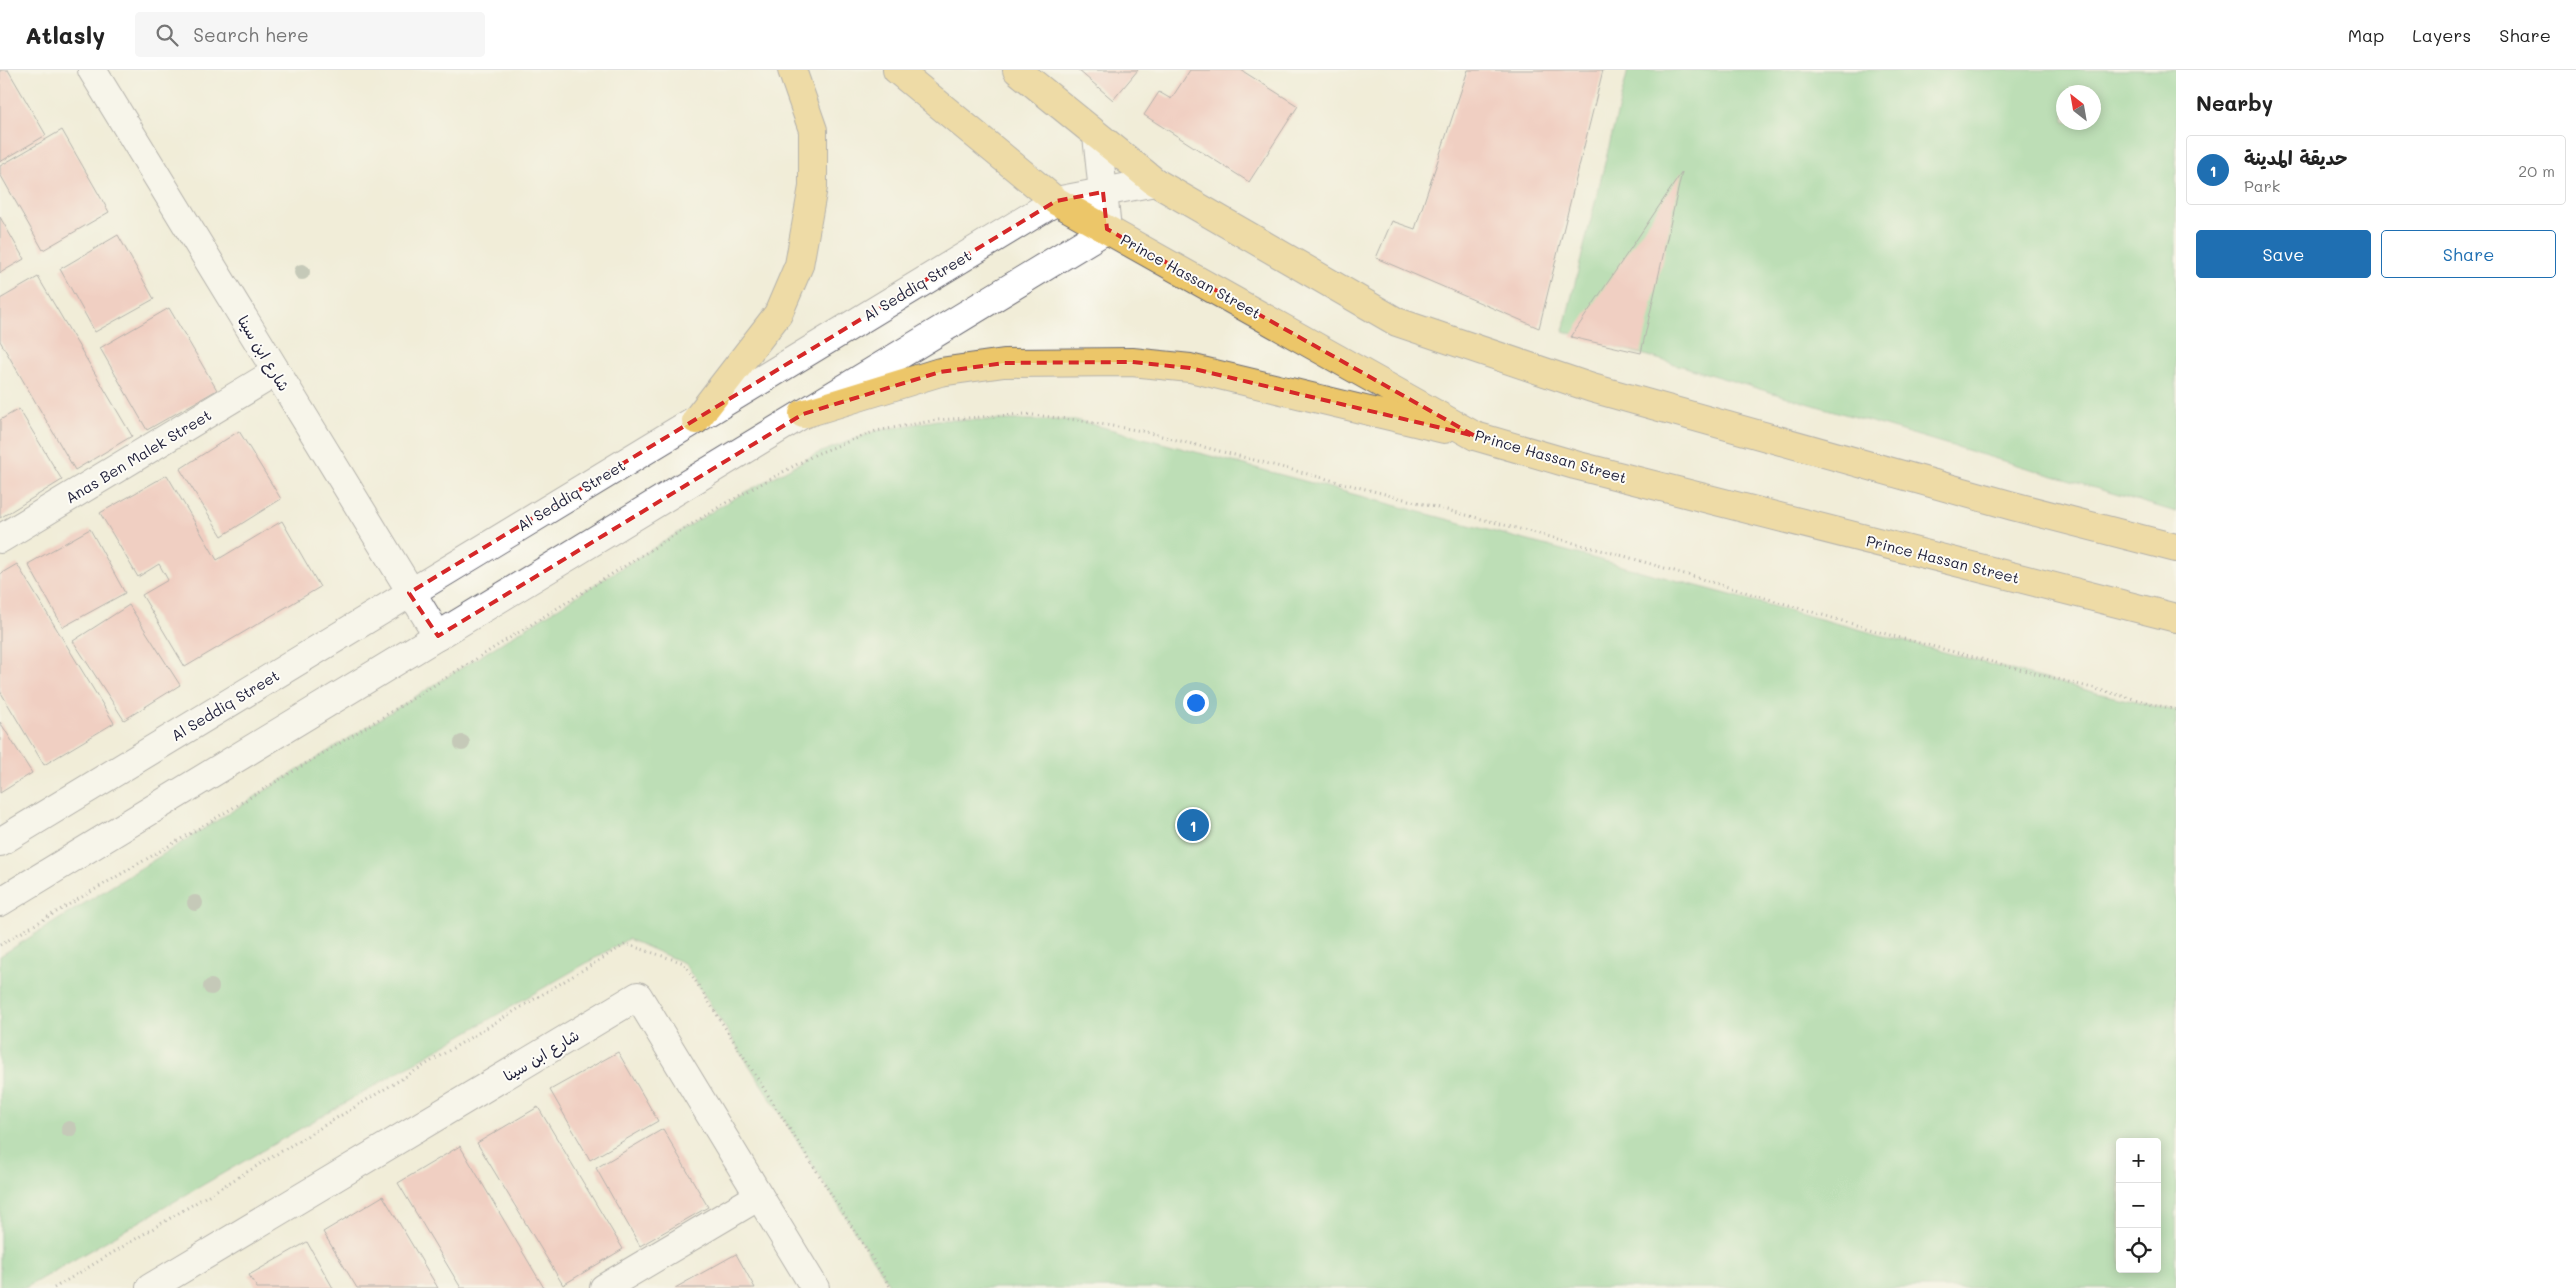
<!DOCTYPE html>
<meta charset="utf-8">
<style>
:root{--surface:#fff;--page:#f6f6f6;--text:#222;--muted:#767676;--line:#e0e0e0;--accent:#1f6fb2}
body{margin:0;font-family:Mali,"Playpen Sans Arabic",sans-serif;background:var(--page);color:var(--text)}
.controls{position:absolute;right:15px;bottom:15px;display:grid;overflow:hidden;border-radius:5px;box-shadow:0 2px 12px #0003}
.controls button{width:45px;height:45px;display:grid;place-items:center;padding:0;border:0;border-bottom:1px solid var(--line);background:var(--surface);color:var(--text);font:25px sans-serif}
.compass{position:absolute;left:2056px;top:15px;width:45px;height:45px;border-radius:50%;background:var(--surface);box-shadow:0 2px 12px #0003;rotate:329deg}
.you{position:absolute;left:1195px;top:632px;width:18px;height:18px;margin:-12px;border:4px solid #fff;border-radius:50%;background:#1a73e8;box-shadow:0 0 0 8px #1a73e833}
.badge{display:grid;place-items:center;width:32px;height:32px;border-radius:50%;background:var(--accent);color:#fff;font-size:16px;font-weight:700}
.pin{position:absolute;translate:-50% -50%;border:2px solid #fff;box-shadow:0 1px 5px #0006}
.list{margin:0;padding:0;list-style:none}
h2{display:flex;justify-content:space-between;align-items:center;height:65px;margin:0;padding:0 20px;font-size:21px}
h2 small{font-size:16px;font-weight:400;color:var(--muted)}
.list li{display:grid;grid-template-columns:32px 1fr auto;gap:15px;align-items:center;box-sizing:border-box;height:70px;margin:0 10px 10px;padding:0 10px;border:1px solid var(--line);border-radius:5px}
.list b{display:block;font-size:19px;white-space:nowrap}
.list p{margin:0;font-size:16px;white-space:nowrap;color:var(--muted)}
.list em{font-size:16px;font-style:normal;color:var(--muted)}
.actions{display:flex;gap:10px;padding:15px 20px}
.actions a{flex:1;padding:11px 0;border:1px solid var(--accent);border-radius:5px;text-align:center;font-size:18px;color:var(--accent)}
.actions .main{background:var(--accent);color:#fff}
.icon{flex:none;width:28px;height:28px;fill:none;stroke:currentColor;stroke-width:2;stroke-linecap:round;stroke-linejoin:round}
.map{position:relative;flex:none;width:2176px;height:1218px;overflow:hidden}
header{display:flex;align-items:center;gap:30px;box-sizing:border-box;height:70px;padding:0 25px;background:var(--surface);border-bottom:1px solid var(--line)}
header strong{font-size:24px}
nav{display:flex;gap:28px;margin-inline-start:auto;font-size:18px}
.search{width:350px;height:45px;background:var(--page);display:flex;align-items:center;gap:12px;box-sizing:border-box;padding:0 18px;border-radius:5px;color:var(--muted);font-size:19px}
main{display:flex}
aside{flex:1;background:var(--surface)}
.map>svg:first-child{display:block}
.green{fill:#7fcd8c;stroke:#507864;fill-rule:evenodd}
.building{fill:#f0aaa6}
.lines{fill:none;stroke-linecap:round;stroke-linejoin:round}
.minor-casing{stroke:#6a6972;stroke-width:30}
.major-casing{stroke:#6a6972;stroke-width:30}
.path{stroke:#6a6972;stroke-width:3;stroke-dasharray:1 4;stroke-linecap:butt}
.minor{stroke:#fff;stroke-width:28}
.major{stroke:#ecc669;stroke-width:28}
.tree{fill:#919e91}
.marked{fill:none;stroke:#d62828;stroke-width:4;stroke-dasharray:10 6;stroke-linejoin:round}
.labels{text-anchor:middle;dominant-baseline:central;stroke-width:4;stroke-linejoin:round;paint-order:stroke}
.street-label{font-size:15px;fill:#22223b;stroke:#fdfcf7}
</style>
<header>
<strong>Atlasly</strong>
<div class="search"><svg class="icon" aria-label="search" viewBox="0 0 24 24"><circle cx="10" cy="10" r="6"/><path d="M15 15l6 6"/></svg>Search here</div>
<nav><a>Map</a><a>Layers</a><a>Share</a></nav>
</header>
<main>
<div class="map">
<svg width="2176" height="1218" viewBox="0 0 2176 1218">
<rect width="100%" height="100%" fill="#fdfcf7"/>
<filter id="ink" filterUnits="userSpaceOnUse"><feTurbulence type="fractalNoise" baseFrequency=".02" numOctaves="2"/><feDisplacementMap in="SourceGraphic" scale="10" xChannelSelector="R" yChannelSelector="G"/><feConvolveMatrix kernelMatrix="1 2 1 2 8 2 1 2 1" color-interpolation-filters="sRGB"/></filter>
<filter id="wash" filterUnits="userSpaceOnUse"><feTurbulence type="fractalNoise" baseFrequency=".0096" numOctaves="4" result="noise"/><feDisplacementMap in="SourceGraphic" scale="20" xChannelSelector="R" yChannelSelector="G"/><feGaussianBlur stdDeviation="1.12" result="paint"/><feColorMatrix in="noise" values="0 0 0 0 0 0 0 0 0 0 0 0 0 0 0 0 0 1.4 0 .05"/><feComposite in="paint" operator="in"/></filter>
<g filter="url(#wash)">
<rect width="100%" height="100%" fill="#f1edd8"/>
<g class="green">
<path d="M1628,0H2176V442L1563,261ZM2064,22H2094V52H2064Z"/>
<path d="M937,350H1076L2101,624L2176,641V1218H891L684,893L628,869L25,1218H0V886L724,434L816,384L876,361ZM2120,1072H2157V1199H2120Z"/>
</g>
<g id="blocks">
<g class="building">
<polygon points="0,0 8,0 46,65 0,92"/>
<polygon points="1078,0 1138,0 1113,30"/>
<polygon points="1190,0 1241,0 1298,36 1249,112 1144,45 1159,22 1171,29"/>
<polygon points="1468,0 1603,0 1539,258 1376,188 1392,151 1415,159"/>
<polygon points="62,60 109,142 43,180 0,104 0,96"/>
<polygon points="1682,102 1641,283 1571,267"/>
<polygon points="0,147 24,189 0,203"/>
<polygon points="118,165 154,229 95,262 60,199"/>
<polygon points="38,207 132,366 75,400 0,271 0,229"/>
<polygon points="169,238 217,320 147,360 100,278"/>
<polygon points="19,339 62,410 0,448 0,350"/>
<polygon points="239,361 281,429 222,466 180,399"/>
<polygon points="167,405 217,490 282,451 320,517 185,597 142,525 168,510 159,494 138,507 100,443"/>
<polygon points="90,459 125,523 63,557 28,494"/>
<polygon points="17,494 114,653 44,695 0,621 0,504"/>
<polygon points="129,535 180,615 124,650 73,571"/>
<polygon points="0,652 32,703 0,723"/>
<polygon points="618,982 658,1051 590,1090 550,1020"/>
<polygon points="538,1037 623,1179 563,1215 477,1073"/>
<polygon points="663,1059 708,1137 640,1176 596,1098"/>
<polygon points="460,1076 544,1218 461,1218 398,1113"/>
<polygon points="383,1126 438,1218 357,1218 323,1162"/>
<polygon points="307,1172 333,1218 257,1218 249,1205"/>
<polygon points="736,1184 755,1218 675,1218"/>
</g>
</g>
</g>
<g filter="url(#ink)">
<use href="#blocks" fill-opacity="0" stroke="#6a6972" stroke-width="1"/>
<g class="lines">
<defs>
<g id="minor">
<polyline points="92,0 438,566"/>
<polyline points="0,469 276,302"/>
<polyline points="0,772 1056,131 1155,112"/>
<polyline points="0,832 1107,159 1097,66"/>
<polyline points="150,1218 638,926 815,1218"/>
<polyline points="604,1218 759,1126"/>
</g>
<g id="major">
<polyline points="897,0 1056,131 1475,366 1575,395 2176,548"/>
<polyline points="1017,0 1155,112 1397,252 1592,318 2013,436 2176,478"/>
<polyline points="803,344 940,302 1004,293 1132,292 1190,298 1444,359"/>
<polyline points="696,350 778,244 799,195 813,117 813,60 792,0"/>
</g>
</defs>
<use href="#minor" class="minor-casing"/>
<use href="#major" class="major-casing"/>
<g class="path">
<polyline points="0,875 208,753 404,634 724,434 816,384 876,361 937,350 1025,344 1076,350 1142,361 1624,486 1893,566 2176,640"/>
<polyline points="54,1218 626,874 684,893 891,1218"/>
</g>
<use href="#minor" class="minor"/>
<use href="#major" class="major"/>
</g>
<g class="tree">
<circle cx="302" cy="202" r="8"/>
<circle cx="462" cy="673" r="8"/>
<circle cx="195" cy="833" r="8"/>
<circle cx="211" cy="917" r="8"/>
<circle cx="69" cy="1059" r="8"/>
</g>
</g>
<path d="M0 0H2176V1218H0ZM1103,122L1107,159L1475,366L1190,298L1132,292L1004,293L940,302L803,344L438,566L409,523L1056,131Z" fill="#f1edd8" fill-opacity=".55" fill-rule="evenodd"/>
<path class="marked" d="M1103,122L1107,159L1475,366L1190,298L1132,292L1004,293L940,302L803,344L438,566L409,523L1056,131Z"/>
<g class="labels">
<g class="street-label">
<text transform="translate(1191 206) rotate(29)">Prince Hassan Street</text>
<text transform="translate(917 215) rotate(-31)">Al Seddiq Street</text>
<text transform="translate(264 283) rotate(59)">شارع ابن سينا</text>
<text transform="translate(138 386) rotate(-31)">Anas Ben Malek Street</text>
<text transform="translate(1551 386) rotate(16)">Prince Hassan Street</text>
<text transform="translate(571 425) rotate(-31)">Al Seddiq Street</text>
<text transform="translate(1943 489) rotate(14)">Prince Hassan Street</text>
<text transform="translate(225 635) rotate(-31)">Al Seddiq Street</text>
<text transform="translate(541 985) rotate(-31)">شارع ابن سينا</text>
</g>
</g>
</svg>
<div class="controls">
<button>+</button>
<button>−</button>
<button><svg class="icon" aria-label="locate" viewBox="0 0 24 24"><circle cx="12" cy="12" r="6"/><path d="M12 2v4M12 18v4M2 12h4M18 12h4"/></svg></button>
</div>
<svg class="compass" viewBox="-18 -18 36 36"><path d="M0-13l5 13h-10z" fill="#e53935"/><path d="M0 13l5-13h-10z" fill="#767676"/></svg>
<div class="you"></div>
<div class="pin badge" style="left:1193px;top:755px">1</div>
</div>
<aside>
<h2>Nearby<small></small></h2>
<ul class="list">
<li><span class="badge">1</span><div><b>حديقة المدينة</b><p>Park</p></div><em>20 m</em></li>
</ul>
<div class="actions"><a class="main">Save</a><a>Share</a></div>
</aside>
</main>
